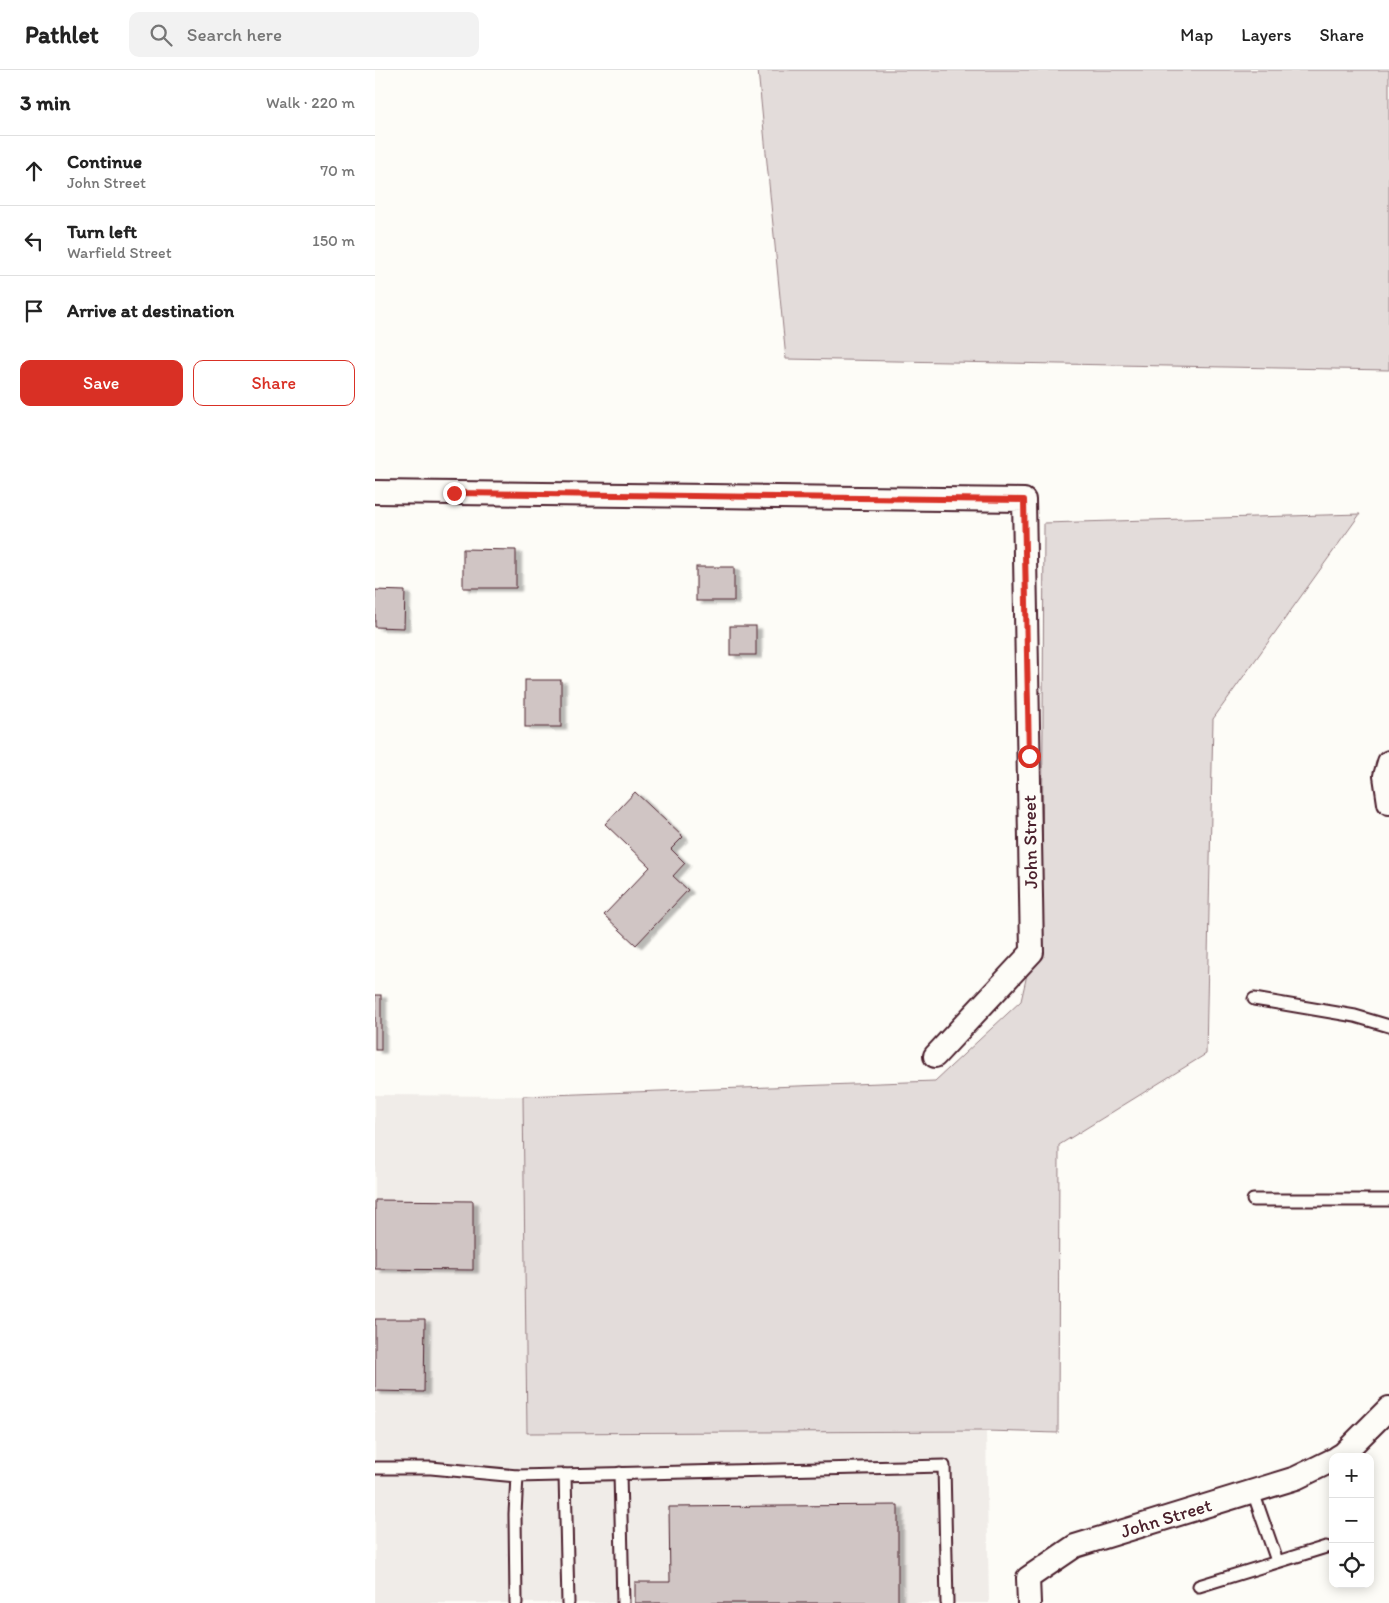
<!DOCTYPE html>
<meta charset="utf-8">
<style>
:root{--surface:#fff;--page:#f2f2f2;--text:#222;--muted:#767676;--line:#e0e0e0;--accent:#d93025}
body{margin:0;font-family:Itim,sans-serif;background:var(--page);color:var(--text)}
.controls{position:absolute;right:15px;bottom:15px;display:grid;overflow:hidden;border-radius:10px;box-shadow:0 2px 12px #0003}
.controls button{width:45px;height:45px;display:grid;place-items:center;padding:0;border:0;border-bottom:1px solid var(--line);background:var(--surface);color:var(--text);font:25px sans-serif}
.stop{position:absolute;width:15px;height:15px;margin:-11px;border:4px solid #d93025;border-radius:50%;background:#fff}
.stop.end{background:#d93025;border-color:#fff;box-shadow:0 1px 5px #0008}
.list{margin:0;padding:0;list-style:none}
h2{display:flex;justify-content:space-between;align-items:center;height:65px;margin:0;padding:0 20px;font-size:21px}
h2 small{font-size:16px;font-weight:400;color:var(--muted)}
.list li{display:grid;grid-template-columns:32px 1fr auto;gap:15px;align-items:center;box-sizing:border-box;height:70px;padding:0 20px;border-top:1px solid var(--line)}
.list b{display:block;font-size:19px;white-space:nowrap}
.list p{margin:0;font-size:16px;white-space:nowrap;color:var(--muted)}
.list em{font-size:16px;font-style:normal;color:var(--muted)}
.actions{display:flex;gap:10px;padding:15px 20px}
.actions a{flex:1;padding:11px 0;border:1px solid var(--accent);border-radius:10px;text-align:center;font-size:18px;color:var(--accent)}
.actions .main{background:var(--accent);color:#fff}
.icon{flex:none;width:28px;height:28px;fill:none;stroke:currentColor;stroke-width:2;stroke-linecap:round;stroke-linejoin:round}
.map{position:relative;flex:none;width:1014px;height:1533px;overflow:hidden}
header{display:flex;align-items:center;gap:30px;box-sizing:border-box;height:70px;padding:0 25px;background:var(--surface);border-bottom:1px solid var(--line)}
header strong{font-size:24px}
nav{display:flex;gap:28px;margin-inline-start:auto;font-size:18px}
.search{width:350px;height:45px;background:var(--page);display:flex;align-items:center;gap:12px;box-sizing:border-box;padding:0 18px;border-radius:10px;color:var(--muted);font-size:19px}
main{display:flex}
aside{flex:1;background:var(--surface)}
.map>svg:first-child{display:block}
.built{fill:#f0ece8}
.green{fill:#e3dcda;stroke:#967e82}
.building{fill:#d0c5c4;stroke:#4a1f2b;filter:url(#shadow)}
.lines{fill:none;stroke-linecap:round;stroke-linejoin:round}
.service-casing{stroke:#4a1f2b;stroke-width:15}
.minor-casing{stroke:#4a1f2b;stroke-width:26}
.service{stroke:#fdfcf7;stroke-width:11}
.minor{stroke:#fdfcf7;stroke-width:22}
.route{stroke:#d93025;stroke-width:6}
.labels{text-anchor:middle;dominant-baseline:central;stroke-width:4;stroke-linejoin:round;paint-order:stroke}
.street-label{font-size:19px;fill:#4a1f2b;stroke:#fdfcf7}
</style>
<header>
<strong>Pathlet</strong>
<div class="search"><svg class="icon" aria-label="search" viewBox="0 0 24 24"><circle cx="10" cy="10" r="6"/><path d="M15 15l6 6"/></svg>Search here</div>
<nav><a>Map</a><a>Layers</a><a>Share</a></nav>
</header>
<main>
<aside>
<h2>3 min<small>Walk · 220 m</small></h2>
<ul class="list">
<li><svg class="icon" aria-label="ahead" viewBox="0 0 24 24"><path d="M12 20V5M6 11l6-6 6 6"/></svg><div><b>Continue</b><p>John Street</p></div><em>70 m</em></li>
<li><svg class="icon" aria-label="left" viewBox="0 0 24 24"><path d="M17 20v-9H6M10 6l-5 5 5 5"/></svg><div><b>Turn left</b><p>Warfield Street</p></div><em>150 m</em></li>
<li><svg class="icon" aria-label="arrive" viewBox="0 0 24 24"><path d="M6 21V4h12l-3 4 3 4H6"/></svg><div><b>Arrive at destination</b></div></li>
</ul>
<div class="actions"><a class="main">Save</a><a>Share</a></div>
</aside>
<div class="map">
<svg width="1014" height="1533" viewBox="0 0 1014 1533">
<defs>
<filter id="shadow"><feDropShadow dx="5.5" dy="3" stdDeviation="1" flood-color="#0004"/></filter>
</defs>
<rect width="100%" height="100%" fill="#fdfcf7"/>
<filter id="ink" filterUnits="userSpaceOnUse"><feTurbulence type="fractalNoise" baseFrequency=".02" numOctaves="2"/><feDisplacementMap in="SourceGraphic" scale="10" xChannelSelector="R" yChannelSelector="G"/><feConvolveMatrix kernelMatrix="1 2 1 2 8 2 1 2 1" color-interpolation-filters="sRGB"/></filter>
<g filter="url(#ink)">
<polygon class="built" points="0,1025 148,1026 152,1363 611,1361 614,1533 0,1533"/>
<g class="green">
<polygon points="383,0 1014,0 1014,300 411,289"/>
<polygon points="985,444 838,649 831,984 684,1075 683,1363 611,1361 152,1363 148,1026 560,1011 646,931 667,838 669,453"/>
</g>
<g class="building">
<polygon points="88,479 141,480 141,518 88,518"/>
<rect x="321" y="497" width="38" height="34"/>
<polygon points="0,520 30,521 29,558 0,557"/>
<rect x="355" y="556" width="26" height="29"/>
<rect x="150" y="610" width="36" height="47"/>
<polygon points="260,722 308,767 296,779 310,793 298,806 313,820 261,875 229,845 275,797 230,754"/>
<rect x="0" y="925" width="6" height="55"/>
<polygon points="0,1130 98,1131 98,1200 0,1199"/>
<polygon points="0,1249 50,1249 49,1322 0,1321"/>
<polygon points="523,1435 523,1533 260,1533 260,1512 295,1512 294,1437"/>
</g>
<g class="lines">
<defs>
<g id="service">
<polyline points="879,929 980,946 1014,956"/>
<polyline points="878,1130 1014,1130"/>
<polyline points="0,1398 56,1398 142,1406 140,1444 141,1533"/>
<polyline points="245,1403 248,1533"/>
<polyline points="190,1405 193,1533"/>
<polyline points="142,1406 569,1396 572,1533"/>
<polyline points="878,1422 902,1491"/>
<polyline points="824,1516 951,1477"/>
</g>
<g id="minor">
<polyline points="0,422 649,430 657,882 560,986"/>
<polyline points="1014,692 1010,706 1014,733"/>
<polyline points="963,1387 968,1384 1014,1338"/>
<polyline points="654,1533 653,1508 700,1476 921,1408 958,1390"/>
</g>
</defs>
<use href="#service" class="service-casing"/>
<use href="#minor" class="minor-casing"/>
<use href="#service" class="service"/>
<use href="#minor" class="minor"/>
</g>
</g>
<g class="lines" filter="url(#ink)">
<polyline class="route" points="79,423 649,430 654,686"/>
</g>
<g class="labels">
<g class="street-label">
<text transform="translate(655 772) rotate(-91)">John Street</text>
<text transform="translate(791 1448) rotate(-17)">John Street</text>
</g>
</g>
</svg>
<div class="controls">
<button>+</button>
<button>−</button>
<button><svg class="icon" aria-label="locate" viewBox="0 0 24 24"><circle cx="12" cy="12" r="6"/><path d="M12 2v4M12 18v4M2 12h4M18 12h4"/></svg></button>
</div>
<div class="stop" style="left:654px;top:686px"></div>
<div class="stop end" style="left:79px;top:423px"></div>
</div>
</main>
